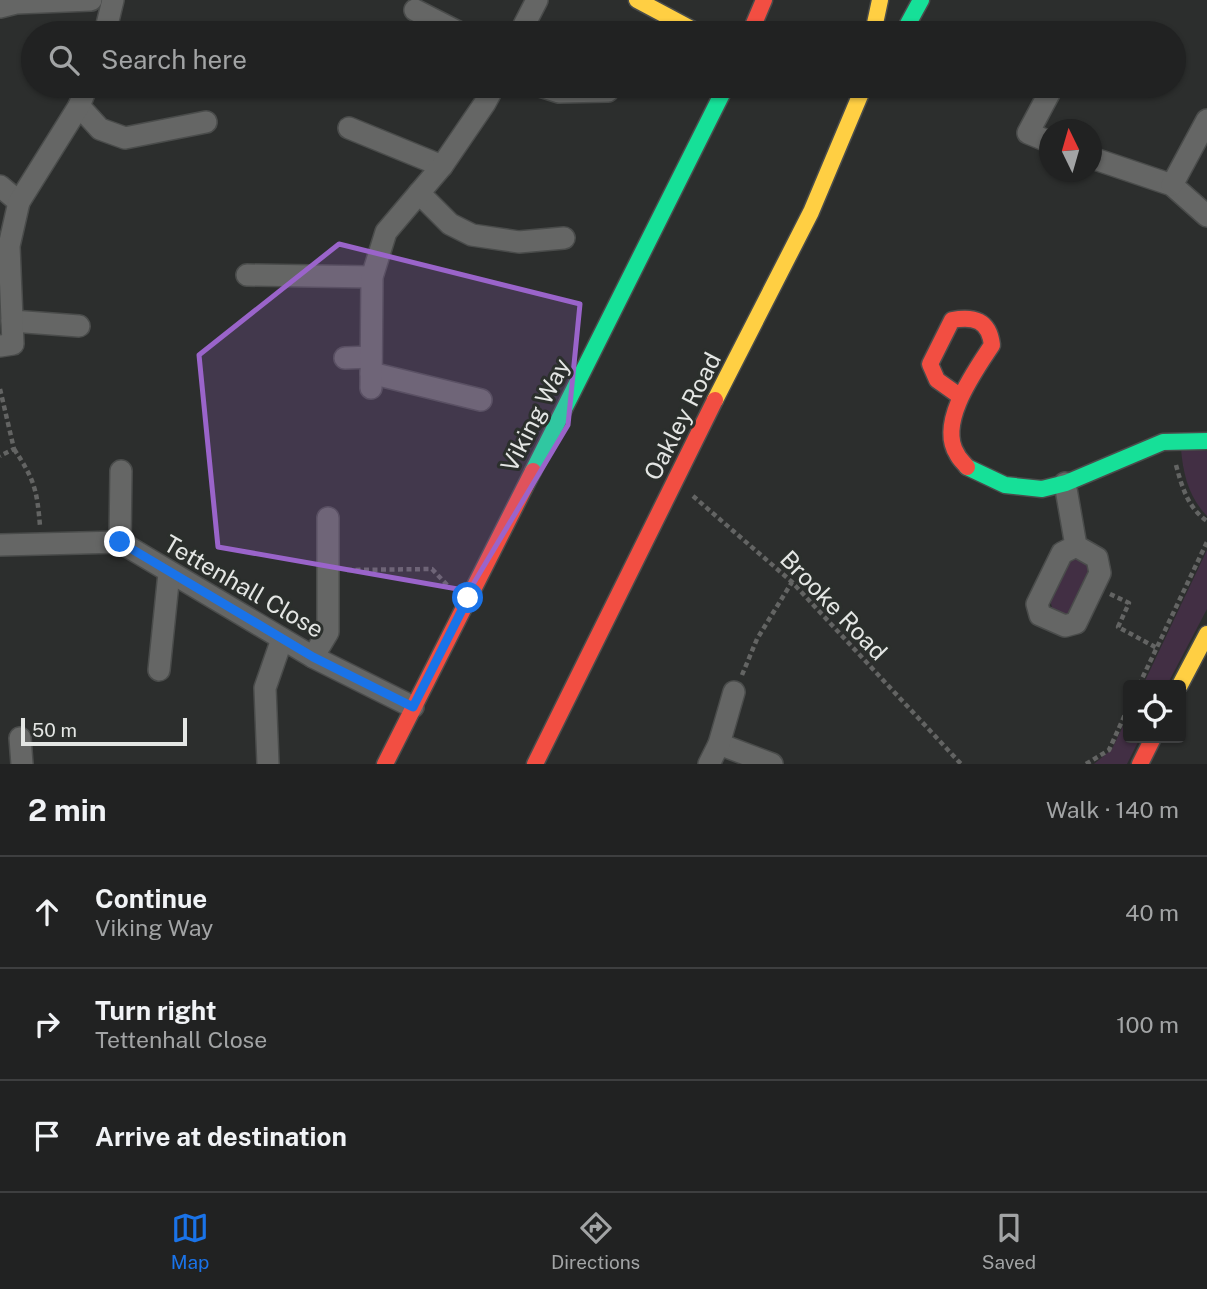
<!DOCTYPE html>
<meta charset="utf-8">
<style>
:root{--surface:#212222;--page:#292a2a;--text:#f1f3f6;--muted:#a2a4a5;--line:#3e3f40;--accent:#1a73e8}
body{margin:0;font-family:"Public Sans",sans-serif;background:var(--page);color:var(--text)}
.controls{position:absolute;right:21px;bottom:21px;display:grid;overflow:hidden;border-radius:7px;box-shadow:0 2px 5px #0004}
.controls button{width:63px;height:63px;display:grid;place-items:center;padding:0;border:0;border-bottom:2px solid var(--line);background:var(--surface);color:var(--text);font:35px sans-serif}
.compass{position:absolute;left:1039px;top:119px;width:63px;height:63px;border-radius:50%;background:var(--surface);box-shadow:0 2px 5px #0004;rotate:355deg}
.scale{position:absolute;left:21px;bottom:18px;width:166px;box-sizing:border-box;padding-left:7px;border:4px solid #e4e6e4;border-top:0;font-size:19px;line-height:24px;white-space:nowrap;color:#e4e6e4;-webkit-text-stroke:5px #2b2f2c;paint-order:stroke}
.stop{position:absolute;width:21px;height:21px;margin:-16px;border:5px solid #1a73e8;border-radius:50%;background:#fff}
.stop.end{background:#1a73e8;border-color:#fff;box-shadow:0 2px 7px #0008}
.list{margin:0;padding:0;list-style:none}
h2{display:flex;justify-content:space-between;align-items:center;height:91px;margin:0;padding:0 28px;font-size:30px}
h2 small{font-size:23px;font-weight:400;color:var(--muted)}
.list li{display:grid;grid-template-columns:46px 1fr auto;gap:21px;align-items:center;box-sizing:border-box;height:112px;padding:0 28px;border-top:2px solid var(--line)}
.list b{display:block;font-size:26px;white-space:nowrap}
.list p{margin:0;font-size:23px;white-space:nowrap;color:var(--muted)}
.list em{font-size:23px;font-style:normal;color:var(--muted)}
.icon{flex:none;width:38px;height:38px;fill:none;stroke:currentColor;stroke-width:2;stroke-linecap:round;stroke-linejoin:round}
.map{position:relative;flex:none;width:1207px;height:764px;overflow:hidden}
.search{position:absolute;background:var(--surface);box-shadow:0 2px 5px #0004;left:21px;right:21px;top:21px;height:77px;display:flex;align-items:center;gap:18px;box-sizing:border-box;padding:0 24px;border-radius:38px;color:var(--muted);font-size:26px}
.sheet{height:427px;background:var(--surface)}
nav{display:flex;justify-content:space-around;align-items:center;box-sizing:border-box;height:98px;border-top:2px solid var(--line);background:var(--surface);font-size:19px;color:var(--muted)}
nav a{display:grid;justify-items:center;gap:4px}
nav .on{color:var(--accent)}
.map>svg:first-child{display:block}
.green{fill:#422f44}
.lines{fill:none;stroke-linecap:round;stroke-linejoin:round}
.street-casing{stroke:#4a4c4b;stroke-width:24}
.fast-casing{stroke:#4a4c4b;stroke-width:19}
.slow-casing{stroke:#4a4c4b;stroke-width:19}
.jam-casing{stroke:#4a4c4b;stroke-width:19}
.path{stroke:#636463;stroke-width:4.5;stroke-dasharray:5 3.5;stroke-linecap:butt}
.street{stroke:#656665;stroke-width:21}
.fast{stroke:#16e098;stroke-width:16}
.slow{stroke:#ffcf43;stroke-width:16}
.jam{stroke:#f24e42;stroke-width:16}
.route{stroke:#1a73e8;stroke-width:9}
.marked{fill:#9a64ca;fill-opacity:0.2;stroke:#9a64ca;stroke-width:5;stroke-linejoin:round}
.labels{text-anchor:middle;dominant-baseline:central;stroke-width:6;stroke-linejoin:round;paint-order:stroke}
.street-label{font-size:24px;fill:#e4e6e4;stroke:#2b2f2c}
</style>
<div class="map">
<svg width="1207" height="764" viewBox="0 0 1207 764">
<rect width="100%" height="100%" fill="#2c2e2d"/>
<g class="green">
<path d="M1181,449L1207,451V516C1189,498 1183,474 1181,449Z"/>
<polygon points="1207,550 1207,609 1167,685 1143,685"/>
<polygon points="1077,559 1086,561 1092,572 1069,615 1059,614 1053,610 1049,598 1069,560"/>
<polygon points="1128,716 1128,738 1140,738 1127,764 1094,764 1112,749"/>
</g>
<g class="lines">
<defs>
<g id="street">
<polyline points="0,7 16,3 91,0"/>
<polyline points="415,10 460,33"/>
<polyline points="105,33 113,0"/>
<polyline points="520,33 537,0"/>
<polyline points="540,86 559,92 608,91"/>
<polyline points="79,106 100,129 125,138 206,122"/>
<polyline points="349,128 442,166"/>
<polyline points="1050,142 1028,133 1053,86"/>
<polyline points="1092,158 1172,185 1207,216"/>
<polyline points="1172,185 1207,120"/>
<polyline points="0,186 19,202"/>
<polyline points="419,193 450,224 472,235 519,242 564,238"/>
<polyline points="247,275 372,277"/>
<polyline points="12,321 79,326"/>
<polyline points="0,346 13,344 9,246 19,202 79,106 87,86"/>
<polyline points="345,358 371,357"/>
<polyline points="371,373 481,400"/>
<polyline points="371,388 372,277 386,232 442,166 485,103 494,86"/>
<polyline points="1065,483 1076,546 1097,558 1100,573 1076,623 1065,626 1040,615 1037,604 1062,553 1076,546"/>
<polyline points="120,542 121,471"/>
<polyline points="0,545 120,542 313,657 413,707"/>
<polyline points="313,657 328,632 328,518"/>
<polyline points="159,670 169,573"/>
<polyline points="20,738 22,764"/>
<polyline points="719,744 772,764"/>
<polyline points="268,764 265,688 282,639"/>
<polyline points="709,764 719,744 734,692"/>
</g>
<g id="fast">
<polyline points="903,33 921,0"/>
<polyline points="967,467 1005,485 1042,489 1066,483 1163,442 1207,441"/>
<polyline points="533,471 726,86"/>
</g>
<g id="slow">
<polyline points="637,0 699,33"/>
<polyline points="873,33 880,0"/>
<polyline points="715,400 811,212 864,86"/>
<polyline points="1180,685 1207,634"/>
</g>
<g id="jam">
<polyline points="750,33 764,0"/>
<path d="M961,397L937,380L930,364L952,320C974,316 989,320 992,345C975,371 937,423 957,454C959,459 964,463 967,467"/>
<polyline points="385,764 533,471"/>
<polyline points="535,764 715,400"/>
<polyline points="1140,764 1153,738"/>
</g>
</defs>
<use href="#street" class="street-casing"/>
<use href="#fast" class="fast-casing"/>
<use href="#slow" class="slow-casing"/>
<use href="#jam" class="jam-casing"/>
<g class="path">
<polyline points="0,389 14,449 0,456"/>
<path d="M14,449C34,479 37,489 40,526"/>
<path d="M1176,465C1182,487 1188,508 1207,521"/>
<polyline points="693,496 792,582 961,764"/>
<polyline points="347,570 432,569 449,587"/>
<polyline points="1110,594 1129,603 1118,627 1157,648"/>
<polyline points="742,675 757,639 792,582"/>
<polyline points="1139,685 1207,542"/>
<polyline points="1086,764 1109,750 1128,708"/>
</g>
<use href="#street" class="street"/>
<use href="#fast" class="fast"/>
<use href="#slow" class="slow"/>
<use href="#jam" class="jam"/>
</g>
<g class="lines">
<polyline class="route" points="120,542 313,657 413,707 468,598"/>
</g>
<path class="marked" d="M339,244L580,304L568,425L469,591L218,547L199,355Z"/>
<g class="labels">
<g class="street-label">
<text transform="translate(535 415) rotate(-63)">Viking Way</text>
<text transform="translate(682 416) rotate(-63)">Oakley Road</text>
<text transform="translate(244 586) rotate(30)">Tettenhall Close</text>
<text transform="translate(834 605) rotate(46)">Brooke Road</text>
</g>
</g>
</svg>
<div class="controls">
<button><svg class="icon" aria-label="locate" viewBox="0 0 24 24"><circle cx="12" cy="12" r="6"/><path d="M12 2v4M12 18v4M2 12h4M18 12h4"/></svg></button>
</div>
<svg class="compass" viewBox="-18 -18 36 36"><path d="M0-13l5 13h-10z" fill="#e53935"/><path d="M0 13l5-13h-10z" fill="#a2a4a5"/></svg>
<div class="scale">50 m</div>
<div class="stop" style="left:468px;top:598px"></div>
<div class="stop end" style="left:120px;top:542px"></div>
<div class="search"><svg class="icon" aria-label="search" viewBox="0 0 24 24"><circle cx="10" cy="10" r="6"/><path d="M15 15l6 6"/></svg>Search here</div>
</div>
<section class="sheet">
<h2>2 min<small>Walk · 140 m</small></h2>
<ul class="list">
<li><svg class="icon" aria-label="ahead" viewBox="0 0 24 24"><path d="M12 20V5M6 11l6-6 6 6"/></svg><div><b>Continue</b><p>Viking Way</p></div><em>40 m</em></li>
<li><svg class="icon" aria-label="right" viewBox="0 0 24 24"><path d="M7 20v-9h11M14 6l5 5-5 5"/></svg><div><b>Turn right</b><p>Tettenhall Close</p></div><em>100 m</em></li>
<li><svg class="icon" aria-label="arrive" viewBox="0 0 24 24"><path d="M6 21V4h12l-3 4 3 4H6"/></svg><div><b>Arrive at destination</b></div></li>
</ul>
</section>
<nav>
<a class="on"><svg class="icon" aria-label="map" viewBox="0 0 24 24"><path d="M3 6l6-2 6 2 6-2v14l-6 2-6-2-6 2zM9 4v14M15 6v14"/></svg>Map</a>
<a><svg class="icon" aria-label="directions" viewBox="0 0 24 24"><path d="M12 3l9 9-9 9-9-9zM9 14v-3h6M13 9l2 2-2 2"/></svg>Directions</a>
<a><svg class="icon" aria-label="saved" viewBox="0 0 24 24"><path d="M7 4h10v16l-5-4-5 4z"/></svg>Saved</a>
</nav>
